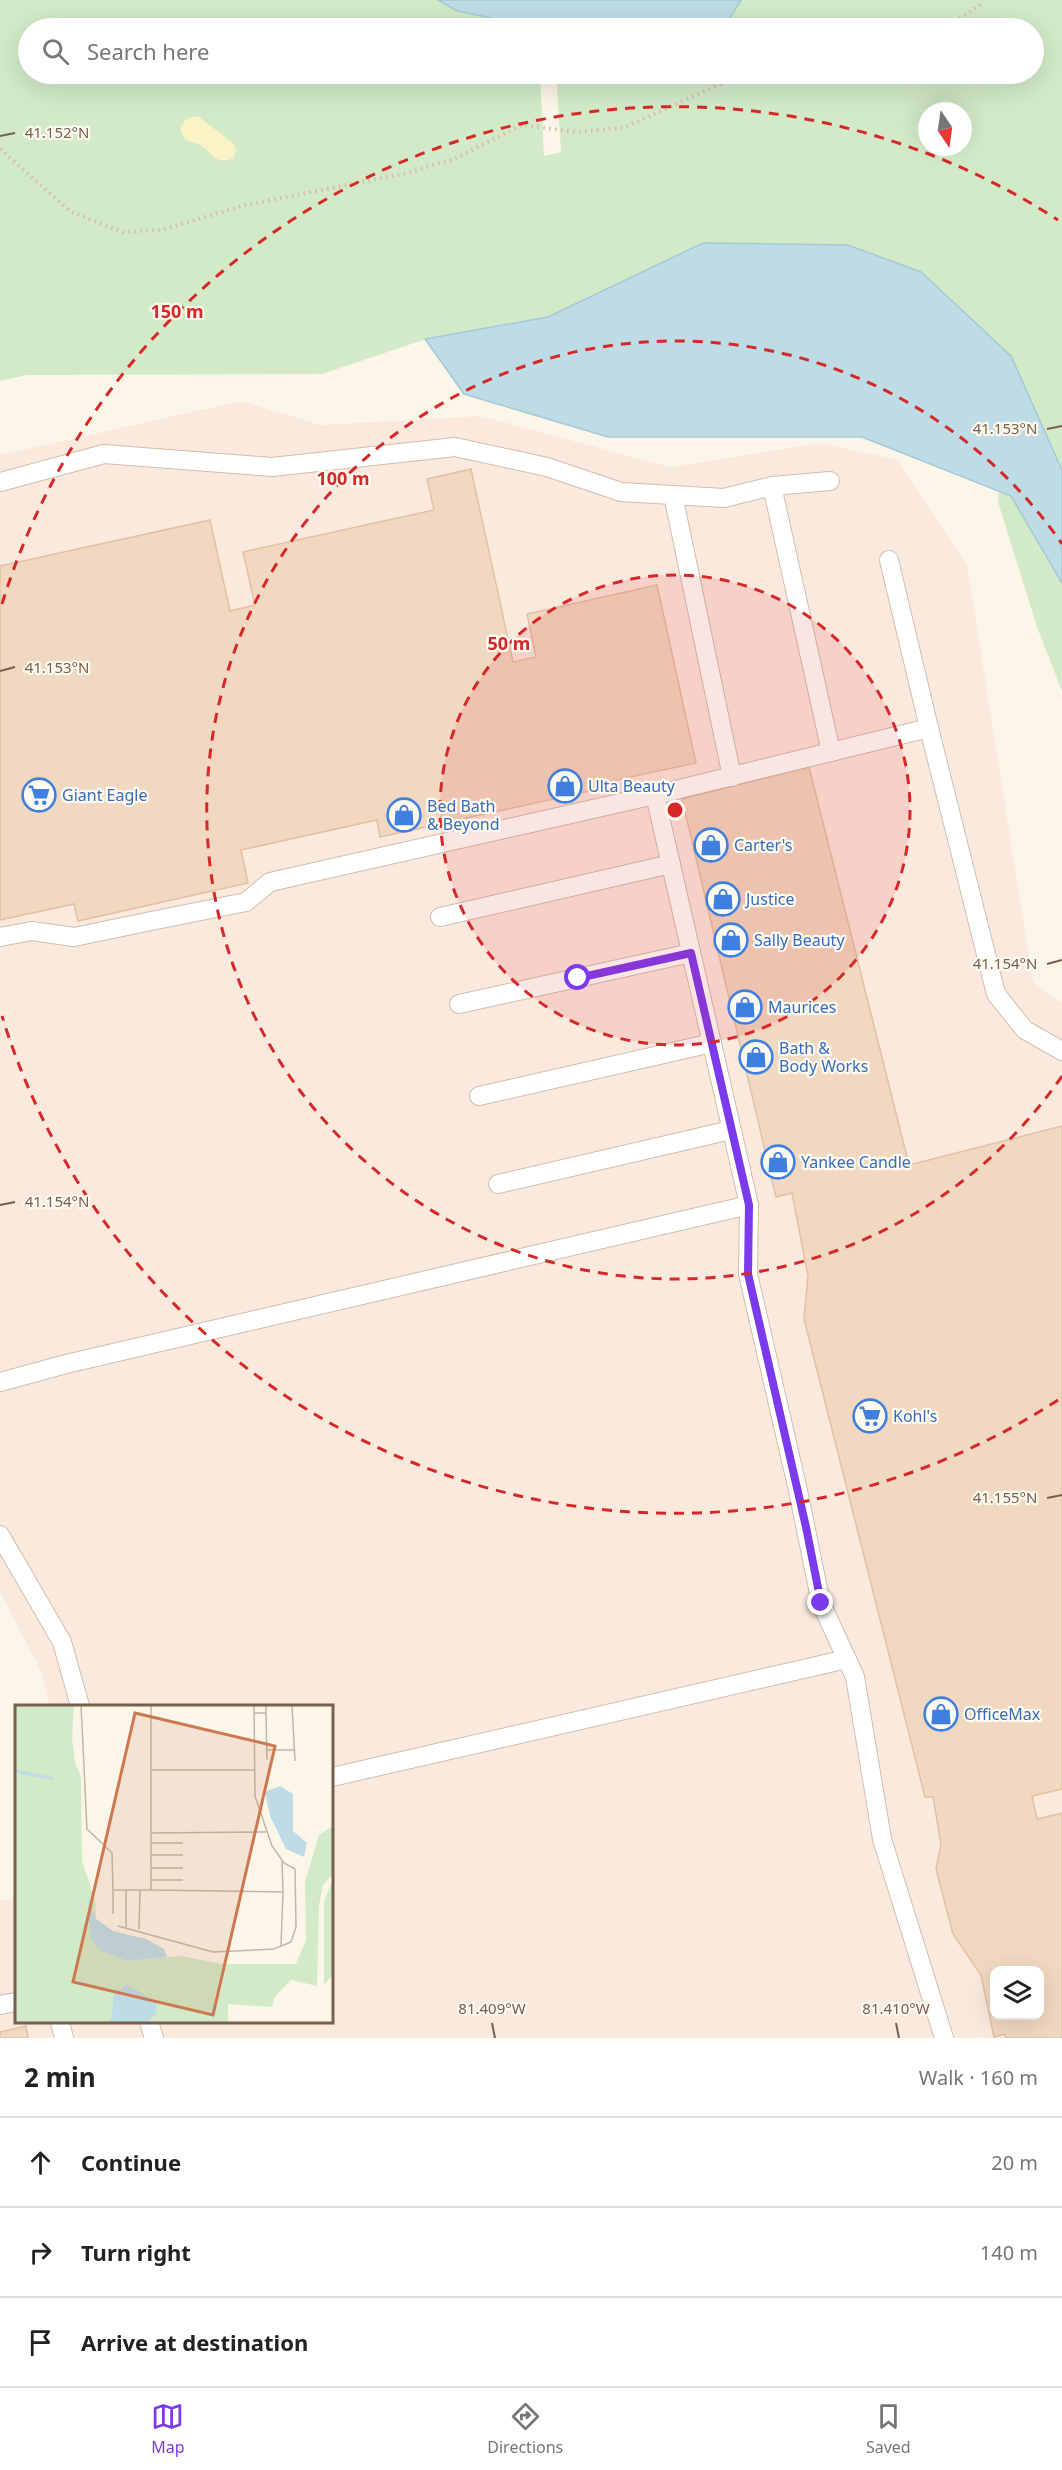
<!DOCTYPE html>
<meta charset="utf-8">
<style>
:root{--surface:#fff;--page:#f2f2f2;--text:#222;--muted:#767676;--line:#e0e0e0;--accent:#7c3aed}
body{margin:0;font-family:"Noto Sans",sans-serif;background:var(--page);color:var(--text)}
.controls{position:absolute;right:18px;bottom:18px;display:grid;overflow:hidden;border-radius:12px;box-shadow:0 6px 24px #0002}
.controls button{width:54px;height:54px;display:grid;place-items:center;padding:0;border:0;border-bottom:2px solid var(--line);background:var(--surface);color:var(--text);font:30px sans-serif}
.compass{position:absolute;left:918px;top:102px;width:54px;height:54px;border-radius:50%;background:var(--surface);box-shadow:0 6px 24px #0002;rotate:167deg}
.stop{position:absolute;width:18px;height:18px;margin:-14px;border:4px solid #7c3aed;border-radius:50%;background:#fff}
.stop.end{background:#7c3aed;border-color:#fff;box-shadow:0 2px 6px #0008}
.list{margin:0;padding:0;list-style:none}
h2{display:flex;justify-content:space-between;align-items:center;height:78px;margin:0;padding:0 24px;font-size:26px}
h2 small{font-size:20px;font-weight:400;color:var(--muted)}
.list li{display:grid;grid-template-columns:39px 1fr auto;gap:18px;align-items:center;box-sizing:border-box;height:90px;padding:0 24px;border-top:2px solid var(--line)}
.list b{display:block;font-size:22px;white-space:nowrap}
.list em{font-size:20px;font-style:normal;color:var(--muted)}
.icon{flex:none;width:33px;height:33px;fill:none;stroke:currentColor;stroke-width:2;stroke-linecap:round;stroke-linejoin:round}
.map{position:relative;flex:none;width:1062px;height:2038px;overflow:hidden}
.search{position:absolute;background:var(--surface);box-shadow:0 6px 24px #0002;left:18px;right:18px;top:18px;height:66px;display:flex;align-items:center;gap:15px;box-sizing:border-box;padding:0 21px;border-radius:33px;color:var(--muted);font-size:22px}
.sheet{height:348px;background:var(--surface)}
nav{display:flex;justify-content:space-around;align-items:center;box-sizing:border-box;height:84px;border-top:2px solid var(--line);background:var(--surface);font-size:16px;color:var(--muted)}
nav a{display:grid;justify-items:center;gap:3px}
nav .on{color:var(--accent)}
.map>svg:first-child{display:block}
.commercial{fill:#fce9dd;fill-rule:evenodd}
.green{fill:#d2eac7;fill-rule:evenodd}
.sand{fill:#faf3c5}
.water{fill:#bddce5;stroke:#a4cad7;stroke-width:1.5}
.building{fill:#f1d8c1;stroke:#e3c0a2;stroke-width:1.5;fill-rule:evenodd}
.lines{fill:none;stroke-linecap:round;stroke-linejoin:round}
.service-casing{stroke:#cebfaf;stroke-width:20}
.path{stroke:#d6bca4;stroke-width:4;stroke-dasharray:1.5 4.5;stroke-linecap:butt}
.service{stroke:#fff;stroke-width:18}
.route{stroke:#7c3aed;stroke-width:8}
.ticks{fill:none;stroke:#765f4d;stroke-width:2}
.ring{fill:none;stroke:#d62828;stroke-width:3;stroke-dasharray:10 8}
.labels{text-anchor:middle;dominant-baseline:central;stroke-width:4.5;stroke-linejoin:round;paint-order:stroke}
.shop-label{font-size:16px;fill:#366cbe;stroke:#fefaef;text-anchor:start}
.inset-river{fill:none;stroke:#bddce5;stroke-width:3}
.inset-road{fill:none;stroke:#c2b5a6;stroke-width:1.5}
.view{fill:#cc7952;fill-opacity:0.15;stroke:#cc7952;stroke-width:3}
.inset-edge{fill:none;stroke:#765f4d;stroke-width:3}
.ticks-label{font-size:15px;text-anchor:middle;fill:#765f4d;stroke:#fefaef;stroke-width:4.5;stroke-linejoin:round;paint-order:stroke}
.centre{fill:#d62828;stroke:#fefaef;stroke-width:3}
.ring-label{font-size:18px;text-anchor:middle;font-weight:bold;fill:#d62828;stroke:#fefaef;stroke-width:4.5;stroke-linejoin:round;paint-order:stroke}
</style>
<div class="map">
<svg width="1062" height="2038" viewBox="0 0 1062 2038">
<rect width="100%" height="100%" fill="#fcf6e9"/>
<path class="commercial" d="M241,401L321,425L480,416L670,467L821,443L898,460L967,564L1033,982L1062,1003V2038H0V1901L16,1898V2022H332V1706H50L41,1671L0,1591V455ZM994,1970H1040V2016H994Z"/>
<path class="green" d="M0,0H537L538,28H28V74H540L544,156L561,152L556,74H1034V28H553L552,0H1062V691L1037,627L998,502L1011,356L703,243L548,317L426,339L322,374L27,375L0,381ZM927,111H963V147H927Z"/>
<path class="sand" d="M199,117L234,144L236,150L233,158C215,167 212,150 198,144C192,142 189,143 184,138L180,129C184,120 188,116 199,117Z"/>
<g class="water">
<polygon points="438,0 741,0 724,28 517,28 491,18 457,11"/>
<polygon points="605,74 679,74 670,81 623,80"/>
<polygon points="703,243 848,245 921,272 1011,356 1062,470 1062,583 1011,496 862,437 608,437 464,394 425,339 548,317"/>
</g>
<g class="building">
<polygon points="471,469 513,662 536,657 527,614 657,585 696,763 616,780 617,785 380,837 377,820 241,850 248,883 78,921 74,904 0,920 0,566 210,520 230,611 255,605 243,552 434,510 427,479"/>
<path d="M809,767L909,1165L1062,1126V1789L1032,1796L1037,1819L1062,1813V2038H1006L1005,2034L994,2037L981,1975L953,1934L936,1869L941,1844L933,1797H925L804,1319L808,1276L792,1193L776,1197L682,799ZM994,1970H1040V2016H994Z"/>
<polygon points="26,2026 28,2038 0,2038 0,2032"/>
</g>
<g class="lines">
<defs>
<g id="service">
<polyline points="0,482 104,454 272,467 455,447 547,467 621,492 724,498 772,486 830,481"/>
<polyline points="772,486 831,752"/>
<polyline points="673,495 732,777"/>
<polyline points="889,560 929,728"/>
<polyline points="655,795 929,728 996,994 1025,1030 1062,1051"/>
<polyline points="440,917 671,864"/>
<polyline points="0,937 32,931 74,937 156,920 246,902 270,882 655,795 749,1205 748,1274 797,1486 821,1603 855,1677 882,1839 944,2038"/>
<polyline points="459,1004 691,953"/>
<polyline points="479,1096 712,1043"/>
<polyline points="498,1184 731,1130"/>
<polyline points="0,1382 66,1364 749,1205"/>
<polyline points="0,1535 62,1642 80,1706"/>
<polyline points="332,1777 847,1659"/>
<polyline points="0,2005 16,2002"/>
<polyline points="60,2022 64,2038"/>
<polyline points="149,2022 154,2038"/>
</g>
</defs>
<use href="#service" class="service-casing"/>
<g class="path">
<polyline points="944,28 978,7 983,0"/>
<polyline points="0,149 71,212 123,232 161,230 246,205 407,173 454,159 522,125 576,132 623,128 743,74"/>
</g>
<use href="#service" class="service"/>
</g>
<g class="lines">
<polyline class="route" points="578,978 691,953 749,1205 748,1274 806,1527 821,1603"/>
</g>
<path class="ticks" d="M0,136L15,133M1047,429L1062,426M0,671L15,667M1047,964L1062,960M0,1205L15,1202M1047,1498L1062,1495M492,2023L495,2038M896,2023L899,2038"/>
<circle cx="675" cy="810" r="235" fill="#d62828" fill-opacity=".12"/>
<g class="ring">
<circle cx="675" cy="810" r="235"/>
<path d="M1062 1076A469 469 0 1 1 1062 544"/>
<path d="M1058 1400A704 704 0 0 1 2 1016M2 604A704 704 0 0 1 1058 220"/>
</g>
<defs>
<symbol id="shop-ring" viewBox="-11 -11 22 22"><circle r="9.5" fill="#fefaef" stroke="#3f7fe0" stroke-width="1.5"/><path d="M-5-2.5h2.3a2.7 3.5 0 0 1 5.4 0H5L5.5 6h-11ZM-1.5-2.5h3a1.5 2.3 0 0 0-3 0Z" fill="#3f7fe0"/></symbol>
<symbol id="supermarket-ring" viewBox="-11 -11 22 22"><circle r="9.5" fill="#fefaef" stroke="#3f7fe0" stroke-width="1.5"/><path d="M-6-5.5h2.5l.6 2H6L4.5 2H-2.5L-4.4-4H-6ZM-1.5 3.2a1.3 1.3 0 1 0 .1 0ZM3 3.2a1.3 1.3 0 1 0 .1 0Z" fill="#3f7fe0"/></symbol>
</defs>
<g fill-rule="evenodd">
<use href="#shop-ring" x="546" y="767" width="38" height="38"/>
<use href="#supermarket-ring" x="20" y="776" width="38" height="38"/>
<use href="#shop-ring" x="385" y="796" width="38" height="38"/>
<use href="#shop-ring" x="692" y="826" width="38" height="38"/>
<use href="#shop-ring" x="704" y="880" width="38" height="38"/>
<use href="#shop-ring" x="712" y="921" width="38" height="38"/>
<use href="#shop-ring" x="726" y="988" width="38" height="38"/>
<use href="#shop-ring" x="737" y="1038" width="38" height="38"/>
<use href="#shop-ring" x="759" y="1143" width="38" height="38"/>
<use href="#supermarket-ring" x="851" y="1397" width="38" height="38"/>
<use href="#shop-ring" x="922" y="1695" width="38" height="38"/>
</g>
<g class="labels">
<g class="shop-label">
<text x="588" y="786">Ulta Beauty</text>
<text x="62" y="795">Giant Eagle</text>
<text x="427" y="806">Bed Bath<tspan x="427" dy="18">&amp; Beyond</tspan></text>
<text x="734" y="845">Carter's</text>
<text x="746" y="899">Justice</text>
<text x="754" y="940">Sally Beauty</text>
<text x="768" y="1007">Maurices</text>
<text x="779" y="1048">Bath &amp;<tspan x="779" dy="18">Body Works</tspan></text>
<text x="801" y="1162">Yankee Candle</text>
<text x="893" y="1416">Kohl's</text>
<text x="964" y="1714">OfficeMax</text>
</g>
</g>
<g transform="translate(15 1705)">
<rect width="318" height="318" fill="#fcf6e9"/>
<path d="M0,0H59L57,33L60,58L66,71L67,156L80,195L81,213L75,232L113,256L167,251L206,259H281L291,235L290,177L304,130L318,121V169L308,180L304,200L302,281L276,275L259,293L257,302L213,299V318H123L129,273L121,318H0ZM318,175V270L309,280V196Z" fill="#d2eac7"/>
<path d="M265,81L278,89V126L292,138L289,152L271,144L255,111L250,87ZM73,192L80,213L98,226L131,234L149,244L152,252L113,256L85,246L75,232ZM112,279L141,297V308L132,318H92L97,311L99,288Z" fill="#bddce5"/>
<path class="inset-river" d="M0,66L39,74"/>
<path class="inset-road" d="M66,0L72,124L97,148L98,185H136M136,0V185L268,187L267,156M277,0L280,56M239,8H251V0M251,8L252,55M252,45H280M137,65H239M136,128L251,127M136,138H168M136,150H168M136,163H168M136,175H168M98,185V209M103,221L198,247L259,244L276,237L281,222L280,164L269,158L257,141L240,91L239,0M111,222V185M124,224L125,185M266,241L268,187"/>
<path class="view" d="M120,8L260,41L198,310L58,277Z"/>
<rect width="318" height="318" class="inset-edge"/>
</g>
<g class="ticks-label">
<text x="57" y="138">41.152°N</text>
<text x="1005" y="434">41.153°N</text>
<text x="57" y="673">41.153°N</text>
<text x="1005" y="969">41.154°N</text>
<text x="57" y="1207">41.154°N</text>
<text x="1005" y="1503">41.155°N</text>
<text x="492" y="2014">81.409°W</text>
<text x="896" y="2014">81.410°W</text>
</g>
<circle cx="675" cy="810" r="9" class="centre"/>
<g class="ring-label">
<text x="177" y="318">150 m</text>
<text x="343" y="485">100 m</text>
<text x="509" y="650">50 m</text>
</g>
</svg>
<div class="controls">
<button><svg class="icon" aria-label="layers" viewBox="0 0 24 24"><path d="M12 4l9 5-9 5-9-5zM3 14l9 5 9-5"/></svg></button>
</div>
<svg class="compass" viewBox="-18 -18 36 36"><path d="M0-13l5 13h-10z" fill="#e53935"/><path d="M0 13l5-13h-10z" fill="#767676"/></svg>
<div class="stop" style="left:578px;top:978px"></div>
<div class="stop end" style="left:821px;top:1603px"></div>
<div class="search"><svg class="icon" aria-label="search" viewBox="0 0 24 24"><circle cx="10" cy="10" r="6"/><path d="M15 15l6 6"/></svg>Search here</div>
</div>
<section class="sheet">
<h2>2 min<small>Walk · 160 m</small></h2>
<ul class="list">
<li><svg class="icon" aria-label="ahead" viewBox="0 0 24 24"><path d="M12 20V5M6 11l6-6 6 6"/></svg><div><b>Continue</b></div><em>20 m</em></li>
<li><svg class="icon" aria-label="right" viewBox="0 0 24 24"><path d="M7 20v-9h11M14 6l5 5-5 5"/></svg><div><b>Turn right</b></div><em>140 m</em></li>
<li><svg class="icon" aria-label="arrive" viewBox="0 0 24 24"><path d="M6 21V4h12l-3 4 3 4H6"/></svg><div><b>Arrive at destination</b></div></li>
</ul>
</section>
<nav>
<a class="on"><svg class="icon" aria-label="map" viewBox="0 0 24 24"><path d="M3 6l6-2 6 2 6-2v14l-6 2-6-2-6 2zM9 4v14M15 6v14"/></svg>Map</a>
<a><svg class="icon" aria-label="directions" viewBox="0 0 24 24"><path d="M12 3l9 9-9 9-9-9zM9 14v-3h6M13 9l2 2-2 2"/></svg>Directions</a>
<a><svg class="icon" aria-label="saved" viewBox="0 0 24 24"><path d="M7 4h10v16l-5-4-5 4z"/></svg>Saved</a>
</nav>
